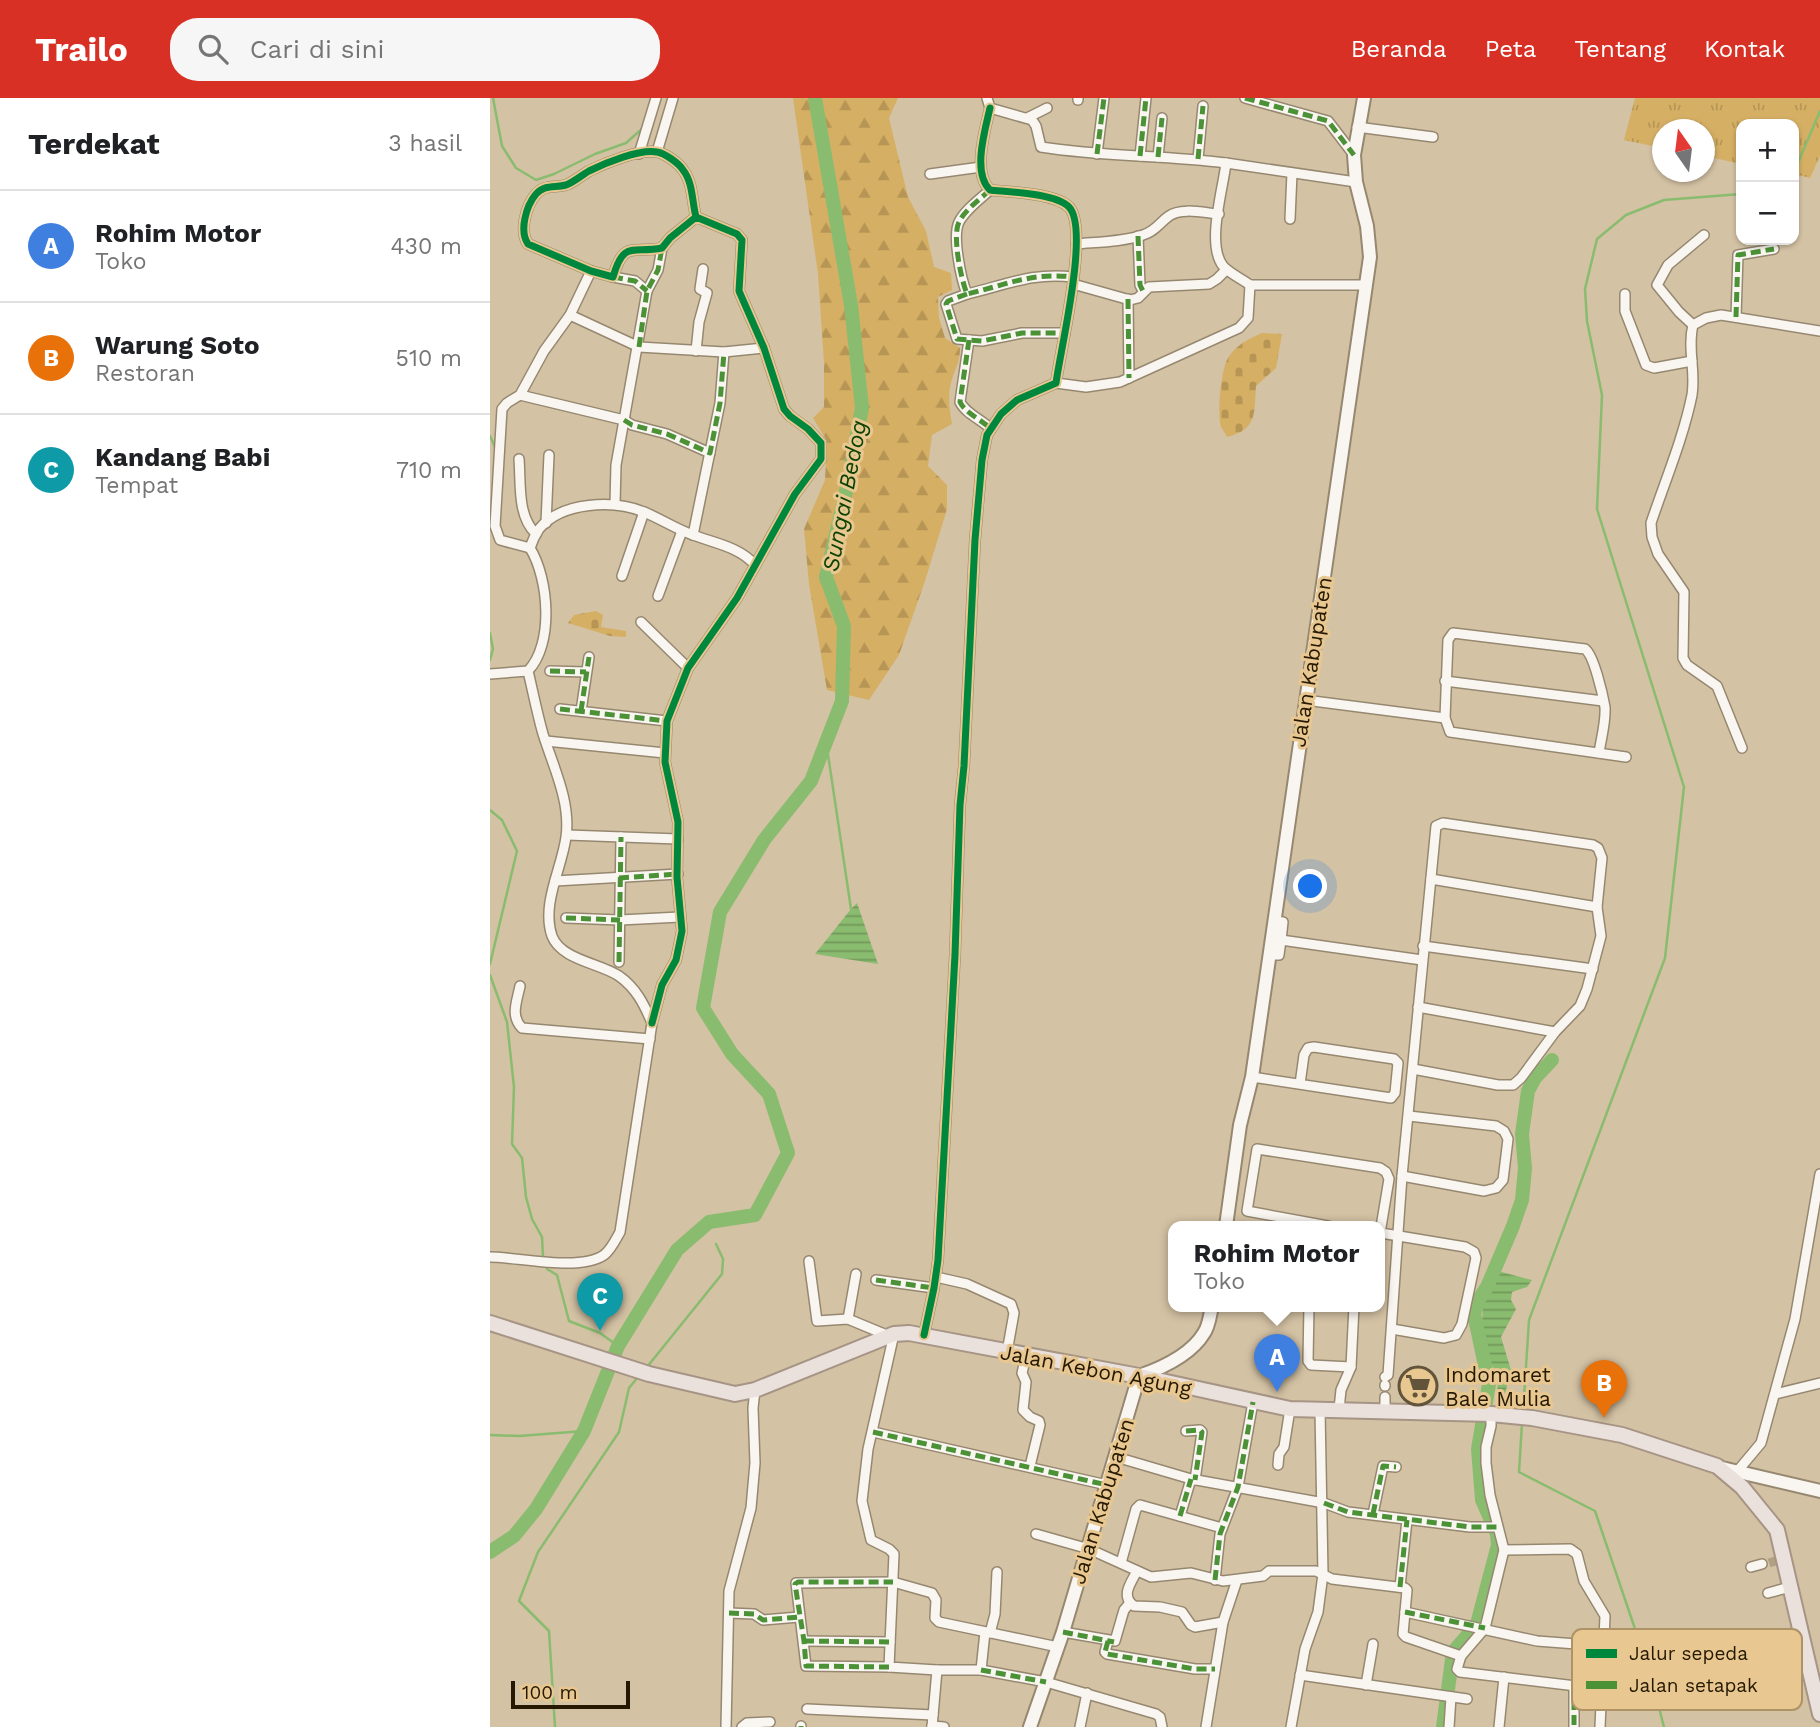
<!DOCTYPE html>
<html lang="id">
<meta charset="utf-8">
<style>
:root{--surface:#fff;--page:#f6f6f6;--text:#202124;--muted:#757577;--line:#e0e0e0;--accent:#d93025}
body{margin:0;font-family:"Work Sans",sans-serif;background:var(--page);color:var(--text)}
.controls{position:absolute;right:21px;top:21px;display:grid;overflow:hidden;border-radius:14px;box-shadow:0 2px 5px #0004}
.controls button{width:63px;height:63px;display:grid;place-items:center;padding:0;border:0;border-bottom:2px solid var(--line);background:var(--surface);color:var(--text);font:35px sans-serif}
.compass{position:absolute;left:1162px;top:21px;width:63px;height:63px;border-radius:50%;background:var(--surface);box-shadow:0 2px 5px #0004;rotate:346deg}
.scale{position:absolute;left:21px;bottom:18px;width:119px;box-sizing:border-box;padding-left:7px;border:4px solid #251903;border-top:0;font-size:19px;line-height:24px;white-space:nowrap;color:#251903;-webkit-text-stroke:5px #e8c790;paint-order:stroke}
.you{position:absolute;left:821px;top:789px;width:24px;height:24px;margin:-18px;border:5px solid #fff;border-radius:50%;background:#1a73e8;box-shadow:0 0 0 10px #1a73e833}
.badge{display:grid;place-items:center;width:46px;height:46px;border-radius:50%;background:var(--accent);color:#fff;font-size:23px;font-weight:700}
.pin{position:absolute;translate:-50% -58px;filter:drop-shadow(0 2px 4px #0008)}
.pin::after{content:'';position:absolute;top:37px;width:24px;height:21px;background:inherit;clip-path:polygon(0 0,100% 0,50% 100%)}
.popup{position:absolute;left:678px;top:1123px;width:217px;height:91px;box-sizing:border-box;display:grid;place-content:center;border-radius:14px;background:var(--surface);filter:drop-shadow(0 2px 5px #0005);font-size:23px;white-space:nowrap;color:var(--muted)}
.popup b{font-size:26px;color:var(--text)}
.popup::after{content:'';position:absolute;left:50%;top:100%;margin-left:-14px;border:14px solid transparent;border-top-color:var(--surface)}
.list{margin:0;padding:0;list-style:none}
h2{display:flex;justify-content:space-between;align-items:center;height:91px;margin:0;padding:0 28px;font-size:30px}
h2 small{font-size:23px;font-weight:400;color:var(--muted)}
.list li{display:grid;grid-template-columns:46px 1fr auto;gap:21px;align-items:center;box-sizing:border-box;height:112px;padding:0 28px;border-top:2px solid var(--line)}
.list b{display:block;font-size:26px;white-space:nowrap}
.list p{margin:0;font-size:23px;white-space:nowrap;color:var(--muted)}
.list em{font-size:23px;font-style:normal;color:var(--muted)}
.icon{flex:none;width:38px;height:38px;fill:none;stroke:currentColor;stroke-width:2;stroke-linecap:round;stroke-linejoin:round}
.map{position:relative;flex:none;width:1330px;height:1629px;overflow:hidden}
header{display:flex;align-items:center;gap:42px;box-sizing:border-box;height:98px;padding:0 35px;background:var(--accent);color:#fff}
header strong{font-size:33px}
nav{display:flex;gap:38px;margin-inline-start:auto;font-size:24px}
.search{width:490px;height:63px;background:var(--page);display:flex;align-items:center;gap:18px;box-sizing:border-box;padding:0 24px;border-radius:28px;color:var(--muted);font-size:26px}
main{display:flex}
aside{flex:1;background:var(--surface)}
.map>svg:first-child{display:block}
.forest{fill:url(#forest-firs)}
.cemetery{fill:url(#cemetery-stones)}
.park{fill:url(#park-tufts)}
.water{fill:url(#water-rules)}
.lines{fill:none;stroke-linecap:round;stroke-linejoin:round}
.stream{stroke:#8abc70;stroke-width:2.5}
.river{stroke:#8abc70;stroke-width:14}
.minor-tunnel{stroke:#b1a084;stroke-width:9;stroke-dasharray:9 4.5;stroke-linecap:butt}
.minor-casing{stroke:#968870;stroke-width:12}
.secondary-casing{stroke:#968870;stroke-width:16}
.primary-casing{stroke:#a69485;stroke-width:18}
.minor{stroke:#f9f6f1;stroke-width:9}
.secondary{stroke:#f9f6f1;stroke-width:12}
.primary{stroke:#eae1dd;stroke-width:14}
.quiet{stroke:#4b9136;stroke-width:5;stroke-dasharray:10 5;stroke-linecap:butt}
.cycleway-casing{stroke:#e8c790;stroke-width:11}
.cycleway{stroke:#00873e;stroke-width:7}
.labels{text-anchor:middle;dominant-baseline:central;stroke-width:6;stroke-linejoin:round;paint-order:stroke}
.street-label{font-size:21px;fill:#251903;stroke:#e8c790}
.poi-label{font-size:21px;fill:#251903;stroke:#e8c790;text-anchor:start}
.water-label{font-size:23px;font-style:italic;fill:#0d4300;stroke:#e8c790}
.key{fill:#e8c790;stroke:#ae9366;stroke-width:2}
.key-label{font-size:19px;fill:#251903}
</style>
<header>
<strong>Trailo</strong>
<div class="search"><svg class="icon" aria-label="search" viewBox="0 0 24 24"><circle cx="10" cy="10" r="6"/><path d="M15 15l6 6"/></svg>Cari di sini</div>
<nav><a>Beranda</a><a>Peta</a><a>Tentang</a><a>Kontak</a></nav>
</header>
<main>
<aside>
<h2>Terdekat<small>3 hasil</small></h2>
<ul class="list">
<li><span class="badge" style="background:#3f7fe0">A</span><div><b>Rohim Motor</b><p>Toko</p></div><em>430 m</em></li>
<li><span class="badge" style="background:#e8710a">B</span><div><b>Warung Soto</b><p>Restoran</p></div><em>510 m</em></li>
<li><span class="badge" style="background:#0f9aa8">C</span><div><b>Kandang Babi</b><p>Tempat</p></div><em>710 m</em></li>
</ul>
</aside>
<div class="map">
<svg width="1330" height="1629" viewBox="0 0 1330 1629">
<defs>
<pattern id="forest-firs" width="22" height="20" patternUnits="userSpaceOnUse" patternTransform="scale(1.75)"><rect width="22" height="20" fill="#d5af64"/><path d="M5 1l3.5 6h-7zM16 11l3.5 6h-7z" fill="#b79655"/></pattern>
<pattern id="cemetery-stones" width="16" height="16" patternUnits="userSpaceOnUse" patternTransform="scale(1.75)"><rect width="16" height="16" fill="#d5af64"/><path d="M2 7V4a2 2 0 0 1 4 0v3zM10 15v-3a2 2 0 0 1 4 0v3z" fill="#b79655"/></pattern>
<pattern id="park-tufts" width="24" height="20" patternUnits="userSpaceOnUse" patternTransform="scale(1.75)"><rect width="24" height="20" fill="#d5af64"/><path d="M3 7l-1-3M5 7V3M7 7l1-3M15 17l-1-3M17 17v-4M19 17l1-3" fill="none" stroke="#b79655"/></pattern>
<pattern id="water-rules" width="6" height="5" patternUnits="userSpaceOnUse" patternTransform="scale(1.75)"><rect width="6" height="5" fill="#8abc70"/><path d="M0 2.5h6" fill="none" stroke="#71985a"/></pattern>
</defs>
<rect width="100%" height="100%" fill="#d4c2a4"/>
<path class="forest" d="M303,0H408L399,20L418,99L436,133L444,169L461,175L462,192L448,199L449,220L455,240L470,250C470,262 467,267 463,278C457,295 459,309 462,326L442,337L438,368L457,387V411L435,483L409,557L379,602L337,592L319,486L314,431L335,382L337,343L323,320L334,309V265L328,176Z"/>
<g class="cemetery">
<path d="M772,235L792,236L786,270L766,288C764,315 768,331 737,339C735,335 733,332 731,329C727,317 731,273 737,262C744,248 758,241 772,235Z"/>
<polygon points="106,513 113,517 111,529 136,533 136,539 120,538 78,525 84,517"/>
</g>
<polygon class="park" points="1145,0 1330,0 1330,58 1320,80 1304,76 1304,26 1251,26 1251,66 1215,58 1214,32 1172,32 1172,50 1134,42"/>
<g class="water">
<polygon points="367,805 388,866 325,856 361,811"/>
<polygon points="1008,1173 1042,1182 1037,1189 1022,1194 1021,1202 1026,1211 1011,1239 1021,1272 1013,1304 1007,1304 1008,1277 999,1262 992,1227 993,1202"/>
</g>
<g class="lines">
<g class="stream">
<polyline points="3,0 12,48 26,70 46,82 64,76 105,56 136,45 153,30"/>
<polyline points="1304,70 1307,67 1330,13"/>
<polyline points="0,338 5,349"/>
<polyline points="0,535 3,551 0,562"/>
<polyline points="336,643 361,811"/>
<polyline points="0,712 12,722 27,753 0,866"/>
<polyline points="0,877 17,924 24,989 22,1046 32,1060 36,1099 42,1121 52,1139 53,1159"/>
<polyline points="56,1167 57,1171 67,1177 79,1223 110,1235 128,1248"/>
<polyline points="157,1269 232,1176 233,1161 226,1146"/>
<polyline points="1033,1315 1039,1222 1175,860 1194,689 1107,411 1112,297 1097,223 1095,191 1107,141 1136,117 1174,102 1251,96"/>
<polyline points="1032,1325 1029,1374 1105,1413 1160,1575 1174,1629"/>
<polyline points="0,1337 29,1338 94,1333"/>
<polyline points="65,1629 59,1533 29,1503 48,1454 129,1334 139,1290 148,1279"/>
</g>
<g class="river">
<polyline points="0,1454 24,1438 46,1411 94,1333 128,1248 187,1152 219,1124 265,1117 298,1055 279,996 242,956 213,910 230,814 274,742 321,683 352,603 354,528 336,479 358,385 372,310 361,207 325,0"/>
<polyline points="953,1629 963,1554 987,1526 1008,1447 1007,1436 992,1402 988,1351 999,1286 984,1216 989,1201 997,1189 1023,1128 1032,1102 1035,1070 1032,1036 1038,993 1045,980 1062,962"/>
</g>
<polyline class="minor-tunnel" points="1279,1465 1291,1461"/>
<defs>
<g id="minor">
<path d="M497,0L500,10L542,22L546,28L551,49C613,59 675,57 736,65"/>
<polyline points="755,0 838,23 864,57"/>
<polyline points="588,2 588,0"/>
<polyline points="537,20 557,10"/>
<polyline points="867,29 943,39"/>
<polyline points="167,54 183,0"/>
<polyline points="149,56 166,0"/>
<polyline points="607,56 614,0"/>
<polyline points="650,58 656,0"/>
<polyline points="668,59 672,20"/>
<polyline points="708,61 713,8"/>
<polyline points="440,76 491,69"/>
<path d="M500,92C490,101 475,112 469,124C462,138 471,181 477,196C516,187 542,174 583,179"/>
<polyline points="800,121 802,75"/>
<polyline points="648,138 650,187 653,193"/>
<path d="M586,146C608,144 632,144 653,137C666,133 669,125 679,118C691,109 715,115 729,116"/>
<polyline points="123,179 145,183 157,193"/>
<polyline points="583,186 640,202 648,200 659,189 719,186 727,181 736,172"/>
<path d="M760,187C752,181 739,175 733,168C716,146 733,92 736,65L866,84"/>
<polyline points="760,187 876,187"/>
<polyline points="477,196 458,203 456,206 467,241 492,243 532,235 575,235"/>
<polyline points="1135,196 1135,213 1156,267 1164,270 1202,263"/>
<polyline points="638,201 639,280"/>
<polyline points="80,217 149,249 234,254 274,250"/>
<polyline points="1246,219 1248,157 1284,151"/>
<polyline points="1203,227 1189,214 1167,187 1178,167 1214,137"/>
<path d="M479,242L470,304C475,315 492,322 501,331"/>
<polyline points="206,253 209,224 217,195 210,191 213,171"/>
<polyline points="566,285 596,289 630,284 749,230 758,220 760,187"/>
<polyline points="30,297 134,322 142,327 177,336 220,355"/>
<path d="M29,361C31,386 27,418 46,436"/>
<polyline points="125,406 126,367 157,193 168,172 172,150"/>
<polyline points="56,425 59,357"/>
<polyline points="203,437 230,305 234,254"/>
<polyline points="40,450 10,442 5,428 12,311 17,305 30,297 54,253 80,217 101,173"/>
<polyline points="132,478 154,414"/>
<polyline points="168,498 192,433"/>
<polyline points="151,524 198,570"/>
<polyline points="60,573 96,574"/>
<path d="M0,576L38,573C64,546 59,481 40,450C42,444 45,437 49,431C72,403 124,402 154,414C171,421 186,431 203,437C224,445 250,449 265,467"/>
<polyline points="955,583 1113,603"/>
<polyline points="815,602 955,620 960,634 1136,659"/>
<polyline points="70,611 177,623"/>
<polyline points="91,613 99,559"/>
<path d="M955,620L958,542L963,535L1095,551C1104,557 1113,598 1115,609C1116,624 1111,641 1109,655"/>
<polyline points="56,643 175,655"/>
<path d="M1252,650L1227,588L1197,567L1193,560L1194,494L1168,456L1162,439L1161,425C1175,383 1193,341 1202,297C1206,273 1197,250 1203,227L1216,220L1231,217L1330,233"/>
<polyline points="77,737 188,741"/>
<polyline points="941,781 1107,809"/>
<polyline points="65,783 188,776"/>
<polyline points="76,820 130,822 190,819"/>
<polyline points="784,823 793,824 791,842"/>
<polyline points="933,848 1103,871"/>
<polyline points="779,857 789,857 791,842 932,862"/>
<polyline points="129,864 131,739"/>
<path d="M30,888C27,903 20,918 32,930L160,941"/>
<polyline points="928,909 1065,934"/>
<path d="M162,925L172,887L186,862L192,833L187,779L188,724L175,664L177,623L198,570L247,500L305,396L331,361V345L318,331L300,318L294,311L274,250L249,193L252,142L247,136L206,119C202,104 203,84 193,72C189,65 174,55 167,54C149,51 115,65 99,73C92,77 84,84 76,87C65,90 55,86 46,96C36,108 29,133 38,146L101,173L123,179C134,141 143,156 172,150L180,140L206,119"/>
<polyline points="762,979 901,1000 905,995 908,965 904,961 824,949 818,950 814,957 810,986"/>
<polyline points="912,1078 994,1093 1006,1090 1013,1082 1018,1041 1014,1033 1006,1028 919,1018"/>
<polyline points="838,1128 757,1113 767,1051 890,1070 896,1074 899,1081 890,1135"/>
<polyline points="890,1137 891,1135 975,1149 984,1154 986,1160 972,1226 966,1237 954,1240 902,1231"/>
<path d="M0,1159C29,1159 89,1174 114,1157C121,1152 126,1141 130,1134L162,925C154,906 146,890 129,878C110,865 71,862 62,838C51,806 72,770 76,739C81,704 63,668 53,636C47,615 43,594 38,573"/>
<polyline points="319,1163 327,1223 358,1221 399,1238"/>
<polyline points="446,1179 477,1186 521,1206 524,1215 517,1254"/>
<polyline points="386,1182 444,1190"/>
<polyline points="819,1208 818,1263 821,1267 861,1269"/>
<polyline points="358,1221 366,1176"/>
<polyline points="404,1236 378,1351 372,1403 381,1442 399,1451 404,1456 399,1569 447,1572 442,1629"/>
<path d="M434,1237L444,1190L448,1162L465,857L470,707L474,668L485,442L492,362L497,337L511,316L527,302L566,285C570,253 600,131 579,109C565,95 519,94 500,92C482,75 495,32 500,10"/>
<polyline points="536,1258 532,1275 536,1284 533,1312 540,1319 549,1323 550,1327 540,1368"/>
<polyline points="895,1279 898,1277 912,1078 946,728 953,725 1103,747 1108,750 1112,760 1107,809 1111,838 1097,891 1090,908 1065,934 1031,980 1023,987 1008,987 923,971"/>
<polyline points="895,1287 895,1288"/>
<polyline points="1285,1296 1330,1285"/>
<polyline points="895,1299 895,1313"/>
<polyline points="849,1311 851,1292 861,1269 864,1208"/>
<polyline points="1001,1316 1001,1328 996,1349 996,1365 1000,1397 1014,1452 995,1530 971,1558 967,1571 970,1574 1111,1591"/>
<polyline points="696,1333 710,1332 712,1334 705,1382"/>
<polyline points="383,1334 617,1387"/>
<polyline points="626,1359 701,1381 834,1405 858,1414 980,1429 1007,1429"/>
<polyline points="788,1367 789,1356 794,1349 800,1311"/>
<polyline points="1245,1376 1271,1345 1305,1221 1330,1076"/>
<polyline points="883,1416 893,1368 906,1369"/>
<polyline points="690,1418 701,1381"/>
<polyline points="546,1436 599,1451 661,1479 701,1475 733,1483 773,1478 779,1473 826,1473 842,1481 915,1490 917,1492 913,1536 916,1539 971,1558"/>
<polyline points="1014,1452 1080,1451 1087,1456 1094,1483 1115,1518 1110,1629"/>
<polyline points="631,1465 646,1411 650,1407 732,1430"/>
<polyline points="1261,1469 1272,1466"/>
<path d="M647,1473C641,1485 630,1498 644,1508L670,1509L692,1514L701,1527L705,1529L733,1524"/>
<polyline points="725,1482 730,1436 748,1389 763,1304"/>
<polyline points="910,1489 917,1422"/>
<polyline points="1278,1495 1300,1489"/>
<polyline points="915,1514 1047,1543 1113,1548"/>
<polyline points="239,1515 264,1516 273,1522 309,1519"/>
<polyline points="573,1534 625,1543 634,1512 640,1505"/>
<polyline points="500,1535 505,1516 507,1474"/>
<polyline points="314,1543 400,1544"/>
<polyline points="618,1543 615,1554 617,1556 705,1571 725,1571"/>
<polyline points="399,1569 316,1568 306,1485 403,1484 442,1495 446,1502 445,1520 449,1524 568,1549"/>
<polyline points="447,1572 491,1572 495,1534"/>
<polyline points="491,1572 556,1584 666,1616 670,1619 672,1629"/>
<polyline points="810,1577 977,1601"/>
<polyline points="876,1587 883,1546"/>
<polyline points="1084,1587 1084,1629"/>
<polyline points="317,1611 443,1617"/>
<polyline points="311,1628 311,1629"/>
<polyline points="442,1628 454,1629"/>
<polyline points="236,1629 239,1493 261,1410 265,1365 263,1310 265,1292"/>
<polyline points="252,1629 257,1625 280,1624"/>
<polyline points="590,1629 597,1595"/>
<polyline points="716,1629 733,1524 747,1482"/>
<polyline points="801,1629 815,1551 828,1514 833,1476 830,1312"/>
<polyline points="959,1629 961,1599"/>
<polyline points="1009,1629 1014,1579"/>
</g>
<g id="secondary">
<polyline points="736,1128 750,1027 762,979 880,159 877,128 866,84 864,57 874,0"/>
<polyline points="1232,1370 1330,1393"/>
<path d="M540,1629L573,1534L649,1278C672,1270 701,1257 714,1235C719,1228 720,1217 722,1208"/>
</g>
<polyline id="primary" points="0,1225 159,1276 245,1296 265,1292 404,1236 419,1235 649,1278 800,1311 1001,1316 1042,1320 1132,1337 1227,1368 1252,1389 1287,1432 1330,1616"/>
</defs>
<use href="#minor" class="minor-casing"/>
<use href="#secondary" class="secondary-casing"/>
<use href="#primary" class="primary-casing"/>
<use href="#minor" class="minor"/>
<use href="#secondary" class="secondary"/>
<use href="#primary" class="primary"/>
<g class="quiet">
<polyline points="755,0 838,23 864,57"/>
<polyline points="607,56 614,0"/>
<polyline points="650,58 656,0"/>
<polyline points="668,59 672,20"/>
<polyline points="708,61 713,8"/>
<path d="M500,92C490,101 475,112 469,124C462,138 471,181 477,196C516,187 542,174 583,179"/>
<polyline points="648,138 650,187 653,193"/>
<polyline points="123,179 145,183 157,193"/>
<polyline points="477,196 458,203 456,206 467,241 492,243 532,235 575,235"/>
<polyline points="638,201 639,280"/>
<polyline points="1246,219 1248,157 1284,151"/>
<path d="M479,242L470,304C475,315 492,322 501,331"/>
<polyline points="149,249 157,193 168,172 172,150"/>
<polyline points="134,322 142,327 177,336 220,355 230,305 234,254"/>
<polyline points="60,573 96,574"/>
<polyline points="70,611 177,623"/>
<polyline points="91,613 99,559"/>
<polyline points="129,780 188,776"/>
<polyline points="76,820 130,822"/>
<polyline points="129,864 131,739"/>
<polyline points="386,1182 444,1190"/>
<polyline points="696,1333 710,1332 712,1334 705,1382"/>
<polyline points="383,1334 617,1387"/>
<polyline points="834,1405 858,1414 980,1429 1007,1429"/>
<polyline points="883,1416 893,1368 906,1369"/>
<polyline points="690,1418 701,1381"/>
<polyline points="725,1482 730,1436 748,1389 763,1304"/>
<polyline points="910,1489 917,1422"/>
<polyline points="915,1514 995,1530"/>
<polyline points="239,1515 264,1516 273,1522 309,1519"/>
<polyline points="573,1534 624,1544"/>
<polyline points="314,1543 400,1544"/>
<polyline points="618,1543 615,1554 617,1556 705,1571 725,1571"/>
<polyline points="399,1569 316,1568 314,1543 305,1486 308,1484 403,1484"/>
<polyline points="491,1572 556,1584"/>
<polyline points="1084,1587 1084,1629"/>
<polyline points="311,1628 311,1629"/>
</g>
<defs>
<g id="cycleway">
<path d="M162,925L172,887L186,862L192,833L187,779L188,724L175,664L177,623L198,570L247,500L305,396L331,361V345L318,331L300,318L294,311L274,250L249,193L252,142L247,136L206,119C202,104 203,84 193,72C189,65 174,55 167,54C149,51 115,65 99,73C92,77 84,84 76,87C65,90 55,86 46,96C36,108 29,133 38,146L101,173L123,179C134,141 143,156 172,150L180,140L206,119"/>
<path d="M434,1237L444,1190L448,1162L465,857L470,707L474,668L485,442L492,362L497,337L511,316L527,302L566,285C570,253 600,131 579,109C565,95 519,94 500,92C482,75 495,32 500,10"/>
</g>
</defs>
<use href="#cycleway" class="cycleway-casing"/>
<use href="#cycleway" class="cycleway"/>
</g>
<defs>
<symbol id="supermarket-ring" viewBox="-11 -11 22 22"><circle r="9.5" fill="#e8c790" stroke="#62543b" stroke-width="1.5"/><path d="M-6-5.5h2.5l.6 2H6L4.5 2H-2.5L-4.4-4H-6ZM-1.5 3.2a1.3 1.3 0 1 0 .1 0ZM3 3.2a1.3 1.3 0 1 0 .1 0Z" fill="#62543b"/></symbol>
</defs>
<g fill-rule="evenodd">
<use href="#supermarket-ring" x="906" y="1266" width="44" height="44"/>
</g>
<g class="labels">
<g class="street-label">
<text transform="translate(821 564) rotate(-81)">Jalan Kabupaten</text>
<text transform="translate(606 1272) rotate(11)">Jalan Kebon Agung</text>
<text transform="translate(612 1403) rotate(-73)">Jalan Kabupaten</text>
</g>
<g class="poi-label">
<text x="955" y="1276">Indomaret<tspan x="955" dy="24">Bale Mulia</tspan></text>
</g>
<g class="water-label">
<text transform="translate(355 398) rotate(-79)">Sungai Bedog</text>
</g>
</g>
<rect x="1082" y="1531" width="230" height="81" rx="10" class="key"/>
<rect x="1096" y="1551" width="31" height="9" fill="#00873e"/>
<rect x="1096" y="1583" width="31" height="8" fill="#4b9136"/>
<g class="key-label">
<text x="1139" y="1562">Jalur sepeda</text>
<text x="1139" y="1594">Jalan setapak</text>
</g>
</svg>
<div class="controls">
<button>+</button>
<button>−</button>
</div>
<svg class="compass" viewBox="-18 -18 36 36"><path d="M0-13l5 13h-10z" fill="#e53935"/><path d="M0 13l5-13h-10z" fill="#757577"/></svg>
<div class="scale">100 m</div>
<div class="you"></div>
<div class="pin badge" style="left:787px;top:1294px;background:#3f7fe0">A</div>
<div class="popup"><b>Rohim Motor</b>Toko</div>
<div class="pin badge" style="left:1114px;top:1320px;background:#e8710a">B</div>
<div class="pin badge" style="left:110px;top:1233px;background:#0f9aa8">C</div>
</div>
</main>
